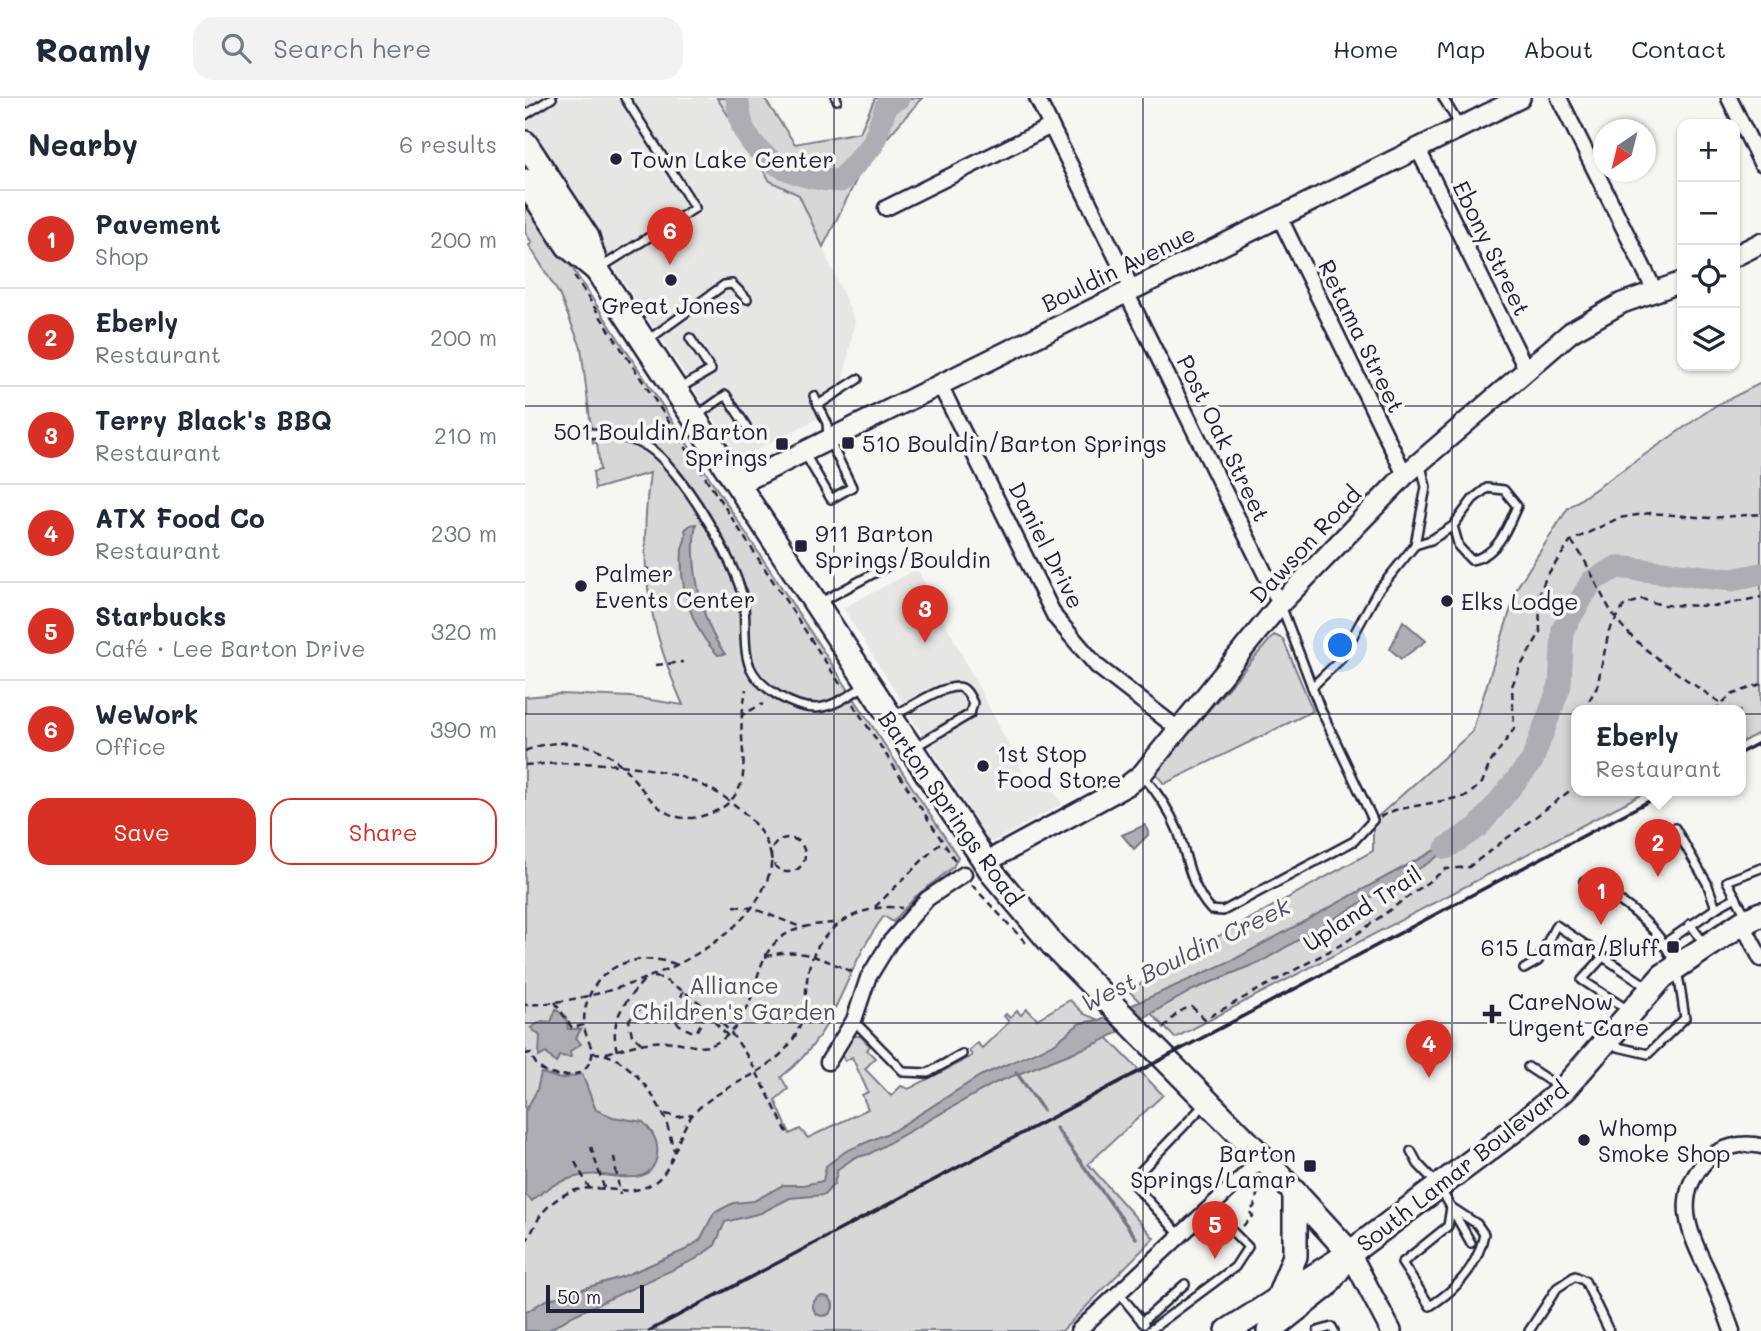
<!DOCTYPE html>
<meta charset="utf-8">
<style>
:root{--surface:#fff;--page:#f2f2f3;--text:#1f2937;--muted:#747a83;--line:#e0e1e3;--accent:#d93025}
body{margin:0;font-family:Mali,sans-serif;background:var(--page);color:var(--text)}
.controls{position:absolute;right:21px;top:21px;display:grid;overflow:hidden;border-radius:14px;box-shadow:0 2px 5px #0004}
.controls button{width:63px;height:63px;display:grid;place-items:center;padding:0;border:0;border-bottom:2px solid var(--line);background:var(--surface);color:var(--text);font:35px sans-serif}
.compass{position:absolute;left:1068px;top:21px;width:63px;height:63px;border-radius:50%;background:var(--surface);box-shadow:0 2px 5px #0004;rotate:215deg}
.scale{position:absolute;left:21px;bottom:18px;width:98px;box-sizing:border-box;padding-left:7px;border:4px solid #22223b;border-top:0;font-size:19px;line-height:24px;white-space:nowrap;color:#22223b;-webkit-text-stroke:5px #f6f6f2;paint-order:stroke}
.you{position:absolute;left:816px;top:548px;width:24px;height:24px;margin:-18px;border:5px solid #fff;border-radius:50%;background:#1a73e8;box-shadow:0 0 0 10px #1a73e833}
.badge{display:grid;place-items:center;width:46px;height:46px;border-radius:50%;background:var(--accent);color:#fff;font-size:23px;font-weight:700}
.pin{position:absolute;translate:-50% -58px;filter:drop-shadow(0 2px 4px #0008)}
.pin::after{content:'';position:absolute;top:37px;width:24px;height:21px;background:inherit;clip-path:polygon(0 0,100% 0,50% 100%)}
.popup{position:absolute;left:1046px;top:607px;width:175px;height:91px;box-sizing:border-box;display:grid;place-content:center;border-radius:14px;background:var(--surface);filter:drop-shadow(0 2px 5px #0005);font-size:23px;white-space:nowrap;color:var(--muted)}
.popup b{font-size:26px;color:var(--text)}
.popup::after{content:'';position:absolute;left:50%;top:100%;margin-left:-14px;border:14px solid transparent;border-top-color:var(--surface)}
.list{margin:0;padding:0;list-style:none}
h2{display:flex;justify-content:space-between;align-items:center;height:91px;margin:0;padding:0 28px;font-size:30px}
h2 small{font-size:23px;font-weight:400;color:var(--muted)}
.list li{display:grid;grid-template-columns:46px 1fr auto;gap:21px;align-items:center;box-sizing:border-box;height:98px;padding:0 28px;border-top:2px solid var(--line)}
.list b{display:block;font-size:26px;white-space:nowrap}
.list p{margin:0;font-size:23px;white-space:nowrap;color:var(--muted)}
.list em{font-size:23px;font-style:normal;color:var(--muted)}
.actions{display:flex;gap:14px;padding:21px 28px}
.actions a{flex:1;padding:16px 0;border:2px solid var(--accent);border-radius:21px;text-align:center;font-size:24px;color:var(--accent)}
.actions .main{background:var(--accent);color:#fff}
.icon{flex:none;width:38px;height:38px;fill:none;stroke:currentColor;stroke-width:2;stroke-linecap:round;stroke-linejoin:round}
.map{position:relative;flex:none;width:1236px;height:1233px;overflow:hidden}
header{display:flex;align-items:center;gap:42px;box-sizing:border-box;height:98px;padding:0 35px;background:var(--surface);border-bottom:2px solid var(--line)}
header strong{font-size:33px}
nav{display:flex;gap:38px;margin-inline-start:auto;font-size:24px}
.search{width:490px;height:63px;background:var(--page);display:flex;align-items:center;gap:18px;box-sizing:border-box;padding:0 24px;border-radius:21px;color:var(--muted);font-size:26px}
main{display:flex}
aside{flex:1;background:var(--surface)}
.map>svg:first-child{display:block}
.built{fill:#e6e6e4}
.green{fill:#d7d7d7;stroke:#7c7c89;stroke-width:2}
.water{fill:#adadb3;stroke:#757583;stroke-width:2}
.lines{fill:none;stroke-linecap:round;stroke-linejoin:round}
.stream{stroke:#757583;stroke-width:3.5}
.river{stroke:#adadb3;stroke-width:23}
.lane-casing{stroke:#22223b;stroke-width:12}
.street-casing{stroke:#22223b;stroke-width:19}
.secondary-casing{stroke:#22223b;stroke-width:24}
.primary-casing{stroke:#22223b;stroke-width:28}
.path{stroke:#22223b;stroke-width:2.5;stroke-dasharray:7 5;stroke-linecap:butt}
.lane{stroke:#f6f6f2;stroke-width:7}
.street{stroke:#f6f6f2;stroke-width:14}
.secondary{stroke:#f6f6f2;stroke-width:19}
.primary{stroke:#f6f6f2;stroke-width:23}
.rail{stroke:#22223b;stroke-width:3.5}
.grid{fill:none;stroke:#22223b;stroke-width:2;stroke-opacity:0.55}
.poi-dot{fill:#22223b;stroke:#f6f6f2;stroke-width:2.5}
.labels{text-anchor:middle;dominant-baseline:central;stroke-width:7;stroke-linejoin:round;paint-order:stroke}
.poi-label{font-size:23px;fill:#22223b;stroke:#f6f6f2;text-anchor:start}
.street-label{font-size:23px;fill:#22223b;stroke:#f6f6f2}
.park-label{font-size:23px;fill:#4f4f62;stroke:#f6f6f2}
.water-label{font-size:24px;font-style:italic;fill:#535365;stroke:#f6f6f2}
</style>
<header>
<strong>Roamly</strong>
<div class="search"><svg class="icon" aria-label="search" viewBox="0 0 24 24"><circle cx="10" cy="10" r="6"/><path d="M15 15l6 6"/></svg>Search here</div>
<nav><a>Home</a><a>Map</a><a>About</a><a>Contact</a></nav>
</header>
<main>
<aside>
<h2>Nearby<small>6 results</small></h2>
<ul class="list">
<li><span class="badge">1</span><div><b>Pavement</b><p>Shop</p></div><em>200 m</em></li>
<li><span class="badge">2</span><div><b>Eberly</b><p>Restaurant</p></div><em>200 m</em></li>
<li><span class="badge">3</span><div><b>Terry Black's BBQ</b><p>Restaurant</p></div><em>210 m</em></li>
<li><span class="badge">4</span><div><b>ATX Food Co</b><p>Restaurant</p></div><em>230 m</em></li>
<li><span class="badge">5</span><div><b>Starbucks</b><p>Café · Lee Barton Drive</p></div><em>320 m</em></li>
<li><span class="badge">6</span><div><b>WeWork</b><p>Office</p></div><em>390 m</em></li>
</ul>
<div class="actions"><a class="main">Save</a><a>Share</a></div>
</aside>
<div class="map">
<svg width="1236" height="1233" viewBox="0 0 1236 1233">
<rect width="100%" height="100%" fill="#f6f6f2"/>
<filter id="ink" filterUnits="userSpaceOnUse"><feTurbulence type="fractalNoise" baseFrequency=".0143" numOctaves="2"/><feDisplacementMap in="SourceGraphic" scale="14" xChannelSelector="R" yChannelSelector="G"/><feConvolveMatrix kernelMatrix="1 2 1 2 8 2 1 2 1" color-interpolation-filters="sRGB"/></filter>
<g filter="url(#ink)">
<g class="built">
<polygon points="0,0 192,0 245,83 274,97 330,223 313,310 215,360 0,34"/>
<polygon points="392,471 500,678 518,675 537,706 465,745 318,510"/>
</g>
<g class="green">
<polygon points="192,0 239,0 270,46 335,34 350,0 397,0 339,66 298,149 274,97 245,83"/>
<path d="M0,98L433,759L428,769L390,799L368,824L359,818C316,875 315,934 256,979L263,991L250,1002L265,1036L275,1031L283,1040L343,1011L337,997L343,994L327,959L320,963L317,957L328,938H335L345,948L342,952L350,960L340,971L366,998L376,988L384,991L447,958L444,952L452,945L457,950L484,924L479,918L481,916L485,920L492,913L496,917L502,911L512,921L545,902L559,916L574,922L567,924L638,997L563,1066L629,1140L537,1233H0V599L34,596L106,599L158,607C122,525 113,464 125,375L70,391L68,374L75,372L72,345H68L56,249L34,196L4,147L7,145L0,134Z"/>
<polygon points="1236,285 1236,634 1215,645 1215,613 1051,613 1051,693 1123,693 650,940 604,893 690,840 848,753 848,723 947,634 993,488 1043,410 1190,308"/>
<polygon points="749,537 758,541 788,613 639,686 630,674"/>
</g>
<g class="water">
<path d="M171,426C165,457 172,519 200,556L193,557C164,528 154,484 157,451C158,445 163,440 160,432L165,427Z"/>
<polygon points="878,523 901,543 876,561 865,551"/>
<polygon points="620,727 624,736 609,751 597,737"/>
<polygon points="954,728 905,764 739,862 668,892 575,944 470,985 344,1056 329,1060 313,1071 309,1086 299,1097 265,1100 236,1115 200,1124 190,1147 171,1161 49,1217 22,1233 0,1233 0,1215 19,1203 99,1178 160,1152 175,1142 189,1115 208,1105 229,1103 258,1087 278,1087 298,1083 301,1068 321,1053 368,1033 455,978 529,946 555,925 574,922 710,861"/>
<polygon points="31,911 41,920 43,931 56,931 51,940 56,946 45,953 46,959 34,958 31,965 21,955 14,959 15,938 6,930 17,923 26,924"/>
<path d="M16,975L36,981L57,976L71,1012L88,1019L118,1024C128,1034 134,1044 132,1058C125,1094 84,1073 61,1077C41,1080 21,1089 7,1103L0,1096V1014L12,992Z"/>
<circle cx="298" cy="1208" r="10"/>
</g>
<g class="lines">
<g class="stream">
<polyline points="491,974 518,1012"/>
<polyline points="531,1030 611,1140"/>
</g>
<g class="river">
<path d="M212,0C214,10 215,23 219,32C237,67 278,82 315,83L348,46L362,6L373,0"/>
<polyline points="921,750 953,729 1007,663 1035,587 1038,531 1067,483 1092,469 1207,482 1236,476"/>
</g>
<defs>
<g id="lane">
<polyline points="311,0 312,2"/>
<polyline points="918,0 935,28"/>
<polyline points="0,17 27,0"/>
<polyline points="75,170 170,110 100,0"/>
<polyline points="123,242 199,187 207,186 222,201"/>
<polyline points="155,290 186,272 165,240"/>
<polyline points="293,307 333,281"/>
<polyline points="170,319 201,297 221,328"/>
<path d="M66,335C86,337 105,339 123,349C155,369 211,463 218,501C222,522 217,549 225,569C234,590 268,610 291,610C308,609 325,597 339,588"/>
<polyline points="280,356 306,401 327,389 303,340 302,325 289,298"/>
<polyline points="890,447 901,389 896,367"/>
<polyline points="294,505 366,466"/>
<path d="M787,589L815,562L852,494L890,447L906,442L928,428L948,401L962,390L979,392L992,408C982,431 972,458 946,462L934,449L928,428"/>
<path d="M370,617C387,609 413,589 433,589C441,589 445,599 448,605L445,616L388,650"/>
<path d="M618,678C633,695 644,711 653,733C663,761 665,789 686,812L698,813L829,743L848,722L795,610L757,510"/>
<polyline points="1150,730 1182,785 1191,810 1211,799"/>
<path d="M1059,783C1097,801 1137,829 1151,871C1156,886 1157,904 1160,920L1123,956L1084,947"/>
<polyline points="1221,818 1202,783 1236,770"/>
<polyline points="1165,826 1179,845"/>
<polyline points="1137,847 1191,810"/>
<polyline points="1078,859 1057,882 1103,912"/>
<polyline points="999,871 1013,863 1031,827 1123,889"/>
<polyline points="329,923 379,974 403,975 437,956"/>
<polyline points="1003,969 1035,990"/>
<polyline points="886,1053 893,1066 914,1088 946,1145"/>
<path d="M926,1109L952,1126L959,1136C953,1168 932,1191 905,1208L877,1165L923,1128Z"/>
<polyline points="655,1137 609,1087 609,1080 679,1007"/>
<polyline points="593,1194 619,1226"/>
<polyline points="617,1224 660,1186"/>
<polyline points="624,1233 710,1169 723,1149 684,1110"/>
<polyline points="793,1233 807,1229 809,1233"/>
<polyline points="1004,1233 1032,1190 1050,1178 1060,1183 1084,1233"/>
</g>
<g id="street">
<polyline points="512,0 607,191"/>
<polyline points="1034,0 1131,195"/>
<polyline points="1204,0 1236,65"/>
<polyline points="892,49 1001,271"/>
<polyline points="361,110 526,28"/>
<polyline points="754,118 880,377"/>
<polyline points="601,194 755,506"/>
<polyline points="414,285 530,519 572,568 653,631"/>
<polyline points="1217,825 1236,861"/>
<polyline points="303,964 329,922 343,880 365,844 402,801 439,776"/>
<polyline points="553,1233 738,1060"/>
<path d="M1207,1233C1201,1216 1195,1199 1187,1182C1168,1142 1144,1102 1181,1063C1194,1049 1217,1044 1236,1048"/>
</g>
<g id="secondary">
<polyline points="1210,158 1236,145"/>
<polyline points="214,386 995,0"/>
<polyline points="459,765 603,687 617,676 755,506 880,377 1046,234 1097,205 1157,184"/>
<polyline points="825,1155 866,1233"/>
</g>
<g id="primary">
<polyline points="0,45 62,139 72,172 469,777 528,847 738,1060 825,1155"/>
<polyline points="0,83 43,148 72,172"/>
<polyline points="753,1201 770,1158 770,1095"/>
<polyline points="703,1233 825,1155 993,1029 1038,992 1138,878 1217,825 1236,816"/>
<polyline points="744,1233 801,1188 815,1169"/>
</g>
</defs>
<use href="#lane" class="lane-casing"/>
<use href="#street" class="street-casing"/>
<use href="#secondary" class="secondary-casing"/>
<use href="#primary" class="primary-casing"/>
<g class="path">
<polyline points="49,178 317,589"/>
<path d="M1046,443C1065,465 1073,495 1090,519C1112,551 1164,583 1196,605"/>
<polyline points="121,471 124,471"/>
<polyline points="131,567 158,564"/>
<polyline points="328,606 431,764"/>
<polyline points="1058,613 1072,589 1084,533 1099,508 1117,501 1137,507 1194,508 1236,499"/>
<polyline points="1189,613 1206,597 1236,586"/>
<polyline points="217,617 221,591"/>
<path d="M0,653C25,642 53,642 78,654C120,674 127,742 191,713C205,707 217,692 218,676C220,657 215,637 217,617L238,606"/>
<path d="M0,667C73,662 173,663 226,722C235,732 244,745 246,759C248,771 240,789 234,799C194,865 74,904 0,907"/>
<polyline points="855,719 870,712 942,698 957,685 965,665 989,631 987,588 994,571 1015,535 1014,497 1021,479 1046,443 1094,420 1125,415 1184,420 1236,416"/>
<circle cx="263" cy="757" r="17"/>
<polyline points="447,787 502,846"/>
<polyline points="209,808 227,810 273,828"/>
<polyline points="350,809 417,743"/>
<path d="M240,859C273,847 300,862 330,875"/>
<path d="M129,879L136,880C214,923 224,961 263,1036"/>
<polyline points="159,893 156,897 181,915 202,937"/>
<path d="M30,904L47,930L59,927C58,874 106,849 153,867"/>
<path d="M638,930C648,921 653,911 667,909L680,921L821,844L921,771L944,769L1051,688"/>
<path d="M116,945L107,937L104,922C129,889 143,925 166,933H172L181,915"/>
<polyline points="0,951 0,963"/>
<path d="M92,953C84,921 99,905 119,882"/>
<path d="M68,955C98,954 124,989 137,1014C143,1025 145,1040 149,1052"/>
<path d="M81,955C105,949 125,941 150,944C164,946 177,953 191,945C255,910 202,826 314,825"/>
<path d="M0,956L6,955C13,979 36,981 57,974C77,953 62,950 59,927"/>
<polyline points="140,1016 153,1019 167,1016"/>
<polyline points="66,1049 80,1093"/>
<polyline points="89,1059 95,1097"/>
<polyline points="50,1064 66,1093"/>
<polyline points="718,1128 728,1118 724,1113 729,1109 733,1093"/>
<path d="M0,1144C8,1135 11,1122 19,1113C59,1069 93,1106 127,1086C151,1072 151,1033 170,1014C197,986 241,978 264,947C286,919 277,896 285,866C296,828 339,804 377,810"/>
</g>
<use href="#lane" class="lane"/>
<use href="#street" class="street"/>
<use href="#secondary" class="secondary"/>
<use href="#primary" class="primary"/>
<g class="rail">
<polyline points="1215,655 1236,644"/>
<polyline points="124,1233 1143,693"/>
</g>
</g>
</g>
<path class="grid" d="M309,0V1233M618,0V1233M927,0V1233M0,308H1236M0,616H1236M0,925H1236"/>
<g class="poi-dot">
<circle cx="91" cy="61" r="7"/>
<circle cx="146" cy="182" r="7"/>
<rect x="316" y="338" width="14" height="14" rx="3.5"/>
<rect x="250" y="339" width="14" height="14" rx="3.5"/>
<rect x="269" y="441" width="14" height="14" rx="3.5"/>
<circle cx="56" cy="488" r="7"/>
<circle cx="922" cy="503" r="7"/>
<circle cx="458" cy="668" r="7"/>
<rect x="1141" y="842" width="14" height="14" rx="3.5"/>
<path d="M963.5 905.5h7v7h7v7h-7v7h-7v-7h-7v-7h7z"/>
<circle cx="1059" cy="1042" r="7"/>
<rect x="778" y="1061" width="14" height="14" rx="3.5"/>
</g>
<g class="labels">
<g class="poi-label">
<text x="105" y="61">Town Lake Center</text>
<text x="146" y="207" text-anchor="middle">Great Jones</text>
<text x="243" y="333" text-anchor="end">501 Bouldin/Barton<tspan x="243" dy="26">Springs</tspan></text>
<text x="337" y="345">510 Bouldin/Barton Springs</text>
<text x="290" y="435">911 Barton<tspan x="290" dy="26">Springs/Bouldin</tspan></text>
<text x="70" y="475">Palmer<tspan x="70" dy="26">Events Center</tspan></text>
<text x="936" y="503">Elks Lodge</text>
<text x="472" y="655">1st Stop<tspan x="472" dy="26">Food Store</tspan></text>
<text x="1134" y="849" text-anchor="end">615 Lamar/Bluff</text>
<text x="983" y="903">CareNow<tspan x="983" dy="26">Urgent Care</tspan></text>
<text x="1073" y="1029">Whomp<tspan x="1073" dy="26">Smoke Shop</tspan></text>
<text x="771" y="1055" text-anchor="end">Barton<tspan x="771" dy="26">Springs/Lamar</tspan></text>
</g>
<g class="street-label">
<text transform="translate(967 150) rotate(64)">Ebony Street</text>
<text transform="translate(593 170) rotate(-26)">Bouldin Avenue</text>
<text transform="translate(837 238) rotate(64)">Retama Street</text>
<text transform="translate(699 340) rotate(64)">Post Oak Street</text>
<text transform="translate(780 446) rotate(-47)">Dawson Road</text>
<text transform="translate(522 447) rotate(63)">Daniel Drive</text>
<text transform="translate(426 710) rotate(55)">Barton Springs Road</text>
<text transform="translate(837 810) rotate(-33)">Upland Trail</text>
<text transform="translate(937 1068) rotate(-38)">South Lamar Boulevard</text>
</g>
<g class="park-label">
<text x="209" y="887">Alliance<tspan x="209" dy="26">Children's Garden</tspan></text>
</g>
<g class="water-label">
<text transform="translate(660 856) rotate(-26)">West Bouldin Creek</text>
</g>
</g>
</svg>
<div class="controls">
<button>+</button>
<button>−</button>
<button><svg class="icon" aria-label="locate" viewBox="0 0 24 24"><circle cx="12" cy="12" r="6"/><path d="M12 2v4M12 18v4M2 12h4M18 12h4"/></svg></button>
<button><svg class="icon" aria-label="layers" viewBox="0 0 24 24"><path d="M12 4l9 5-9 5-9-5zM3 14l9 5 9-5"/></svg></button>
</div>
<svg class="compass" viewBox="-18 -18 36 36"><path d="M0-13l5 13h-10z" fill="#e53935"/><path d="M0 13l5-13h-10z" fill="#747a83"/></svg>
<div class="scale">50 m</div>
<div class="you"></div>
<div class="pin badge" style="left:1076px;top:827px">1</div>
<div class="pin badge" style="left:1133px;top:779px">2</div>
<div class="popup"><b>Eberly</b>Restaurant</div>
<div class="pin badge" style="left:400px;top:545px">3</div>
<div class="pin badge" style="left:904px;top:980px">4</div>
<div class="pin badge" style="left:690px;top:1161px">5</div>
<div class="pin badge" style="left:145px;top:167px">6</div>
</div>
</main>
